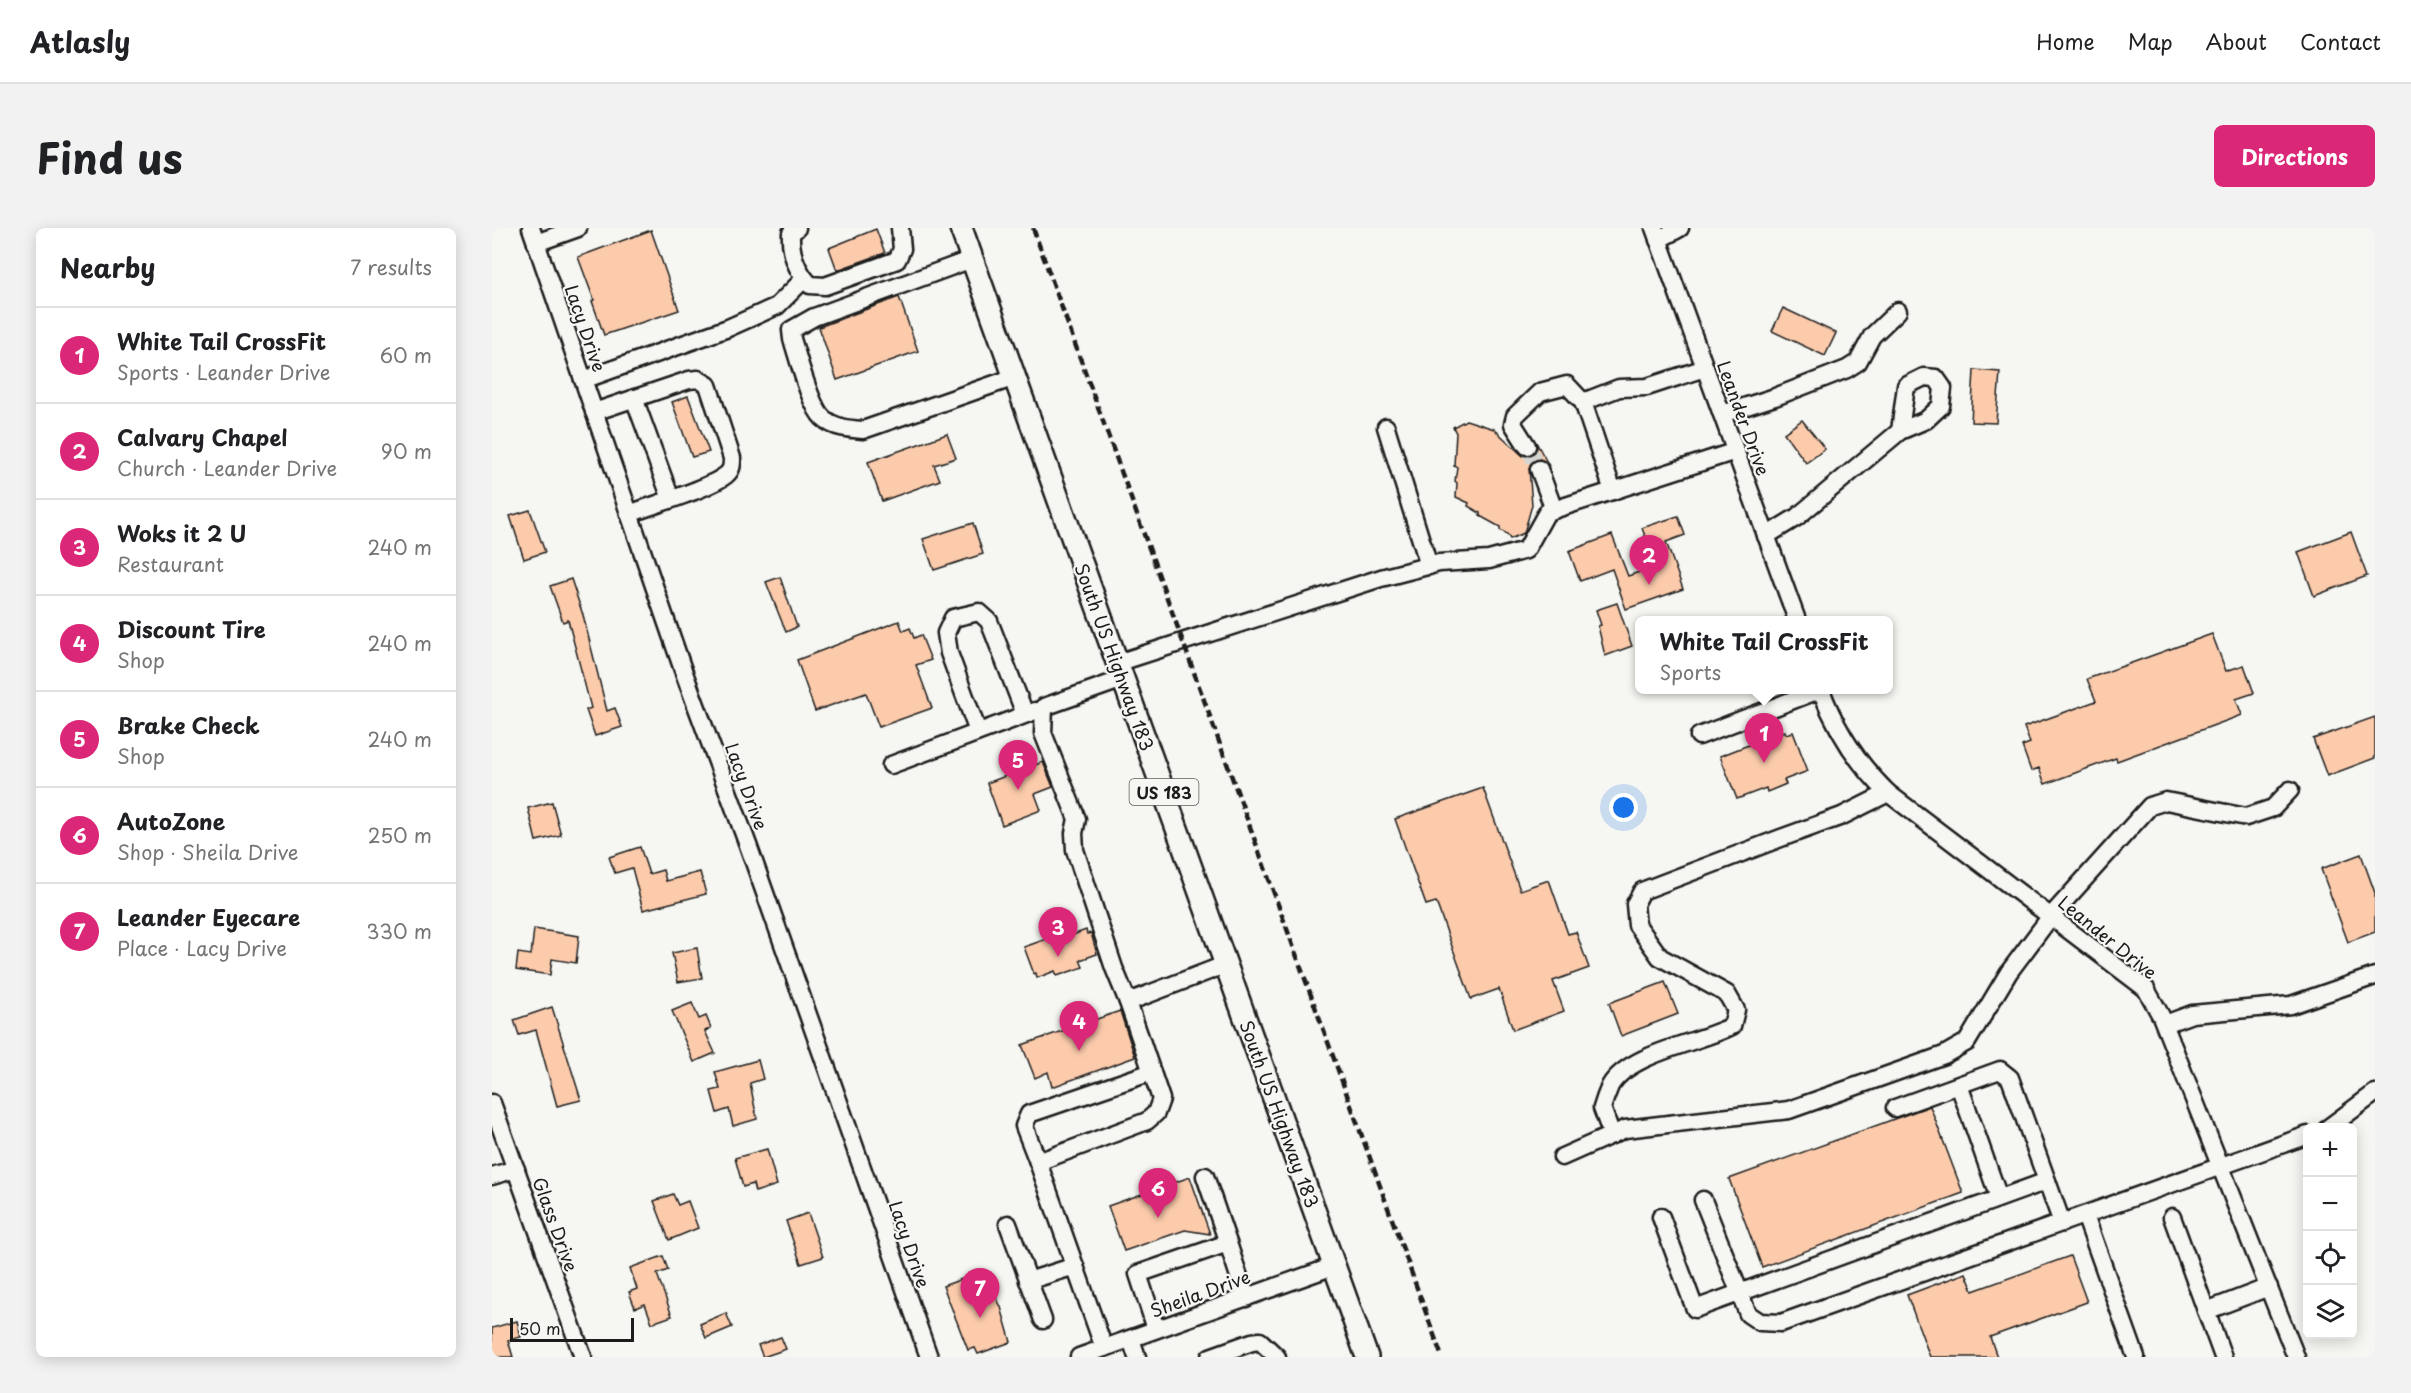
<!DOCTYPE html>
<meta charset="utf-8">
<style>
:root{--surface:#fff;--page:#f2f2f2;--text:#202124;--muted:#757577;--line:#e0e0e0;--accent:#db2777}
body{margin:0;font-family:"Playpen Sans",sans-serif;background:var(--page);color:var(--text)}
.controls{position:absolute;right:18px;bottom:18px;display:grid;overflow:hidden;border-radius:9px;box-shadow:0 3px 15px #0003}
.controls button{width:54px;height:54px;display:grid;place-items:center;padding:0;border:0;border-bottom:2px solid var(--line);background:var(--surface);color:var(--text);font:30px sans-serif}
.scale{position:absolute;left:18px;bottom:15px;width:124px;box-sizing:border-box;padding-left:6px;border:3px solid #1c1c1c;border-top:0;font-size:16px;line-height:21px;white-space:nowrap;color:#1c1c1c;-webkit-text-stroke:4px #f6f6f2;paint-order:stroke}
.you{position:absolute;left:1132px;top:580px;width:21px;height:21px;margin:-15px;border:4px solid #fff;border-radius:50%;background:#1a73e8;box-shadow:0 0 0 9px #1a73e833}
.badge{display:grid;place-items:center;width:39px;height:39px;border-radius:50%;background:var(--accent);color:#fff;font-size:20px;font-weight:700}
.pin{position:absolute;translate:-50% -50px;filter:drop-shadow(0 2px 3px #0008)}
.pin::after{content:'';position:absolute;top:32px;width:21px;height:18px;background:inherit;clip-path:polygon(0 0,100% 0,50% 100%)}
.popup{position:absolute;left:1143px;top:388px;width:258px;height:78px;box-sizing:border-box;display:grid;place-content:center;border-radius:9px;background:var(--surface);filter:drop-shadow(0 2px 4px #0005);font-size:20px;white-space:nowrap;color:var(--muted)}
.popup b{font-size:22px;color:var(--text)}
.popup::after{content:'';position:absolute;left:50%;top:100%;margin-left:-12px;border:12px solid transparent;border-top-color:var(--surface)}
.list{margin:0;padding:0;list-style:none}
h2{display:flex;justify-content:space-between;align-items:center;height:78px;margin:0;padding:0 24px;font-size:26px}
h2 small{font-size:20px;font-weight:400;color:var(--muted)}
.list li{display:grid;grid-template-columns:39px 1fr auto;gap:18px;align-items:center;box-sizing:border-box;height:96px;padding:0 24px;border-top:2px solid var(--line)}
.list b{display:block;font-size:22px;white-space:nowrap}
.list p{margin:0;font-size:20px;white-space:nowrap;color:var(--muted)}
.list em{font-size:20px;font-style:normal;color:var(--muted)}
.icon{flex:none;width:33px;height:33px;fill:none;stroke:currentColor;stroke-width:2;stroke-linecap:round;stroke-linejoin:round}
.map{position:relative;flex:none;width:1883px;height:1129px;overflow:hidden;border-radius:9px}
header{display:flex;align-items:center;gap:36px;box-sizing:border-box;height:84px;padding:0 30px;background:var(--surface);border-bottom:2px solid var(--line)}
header strong{font-size:28px}
nav{display:flex;gap:33px;margin-inline-start:auto;font-size:21px}
.intro{display:flex;align-items:center;justify-content:space-between;box-sizing:border-box;height:144px;padding:0 36px}
h1{margin:0;font-size:42px}
.button{padding:15px 27px;border-radius:9px;background:var(--accent);color:#fff;font-size:21px;font-weight:700}
main{display:flex;gap:36px;padding:0 36px}
aside{flex:1;background:var(--surface);border-radius:9px;box-shadow:0 3px 15px #0003}
.map>svg:first-child{display:block}
.building{fill:#fccbac;stroke:#1c1c1c;stroke-width:1.5}
.lines{fill:none;stroke-linecap:round;stroke-linejoin:round}
.minor-tunnel{stroke:#d5d5d2;stroke-width:16;stroke-dasharray:16 8;stroke-linecap:butt}
.minor-casing{stroke:#1c1c1c;stroke-width:21}
.major-casing{stroke:#1c1c1c;stroke-width:26}
.minor{stroke:#f6f6f2;stroke-width:16}
.major{stroke:#f6f6f2;stroke-width:21}
.rail{stroke:#1c1c1c;stroke-width:4.5;stroke-dasharray:9 4.5;stroke-linecap:butt}
.labels{text-anchor:middle;dominant-baseline:central;stroke-width:4.5;stroke-linejoin:round;paint-order:stroke}
.shield{fill:#f6f6f2;stroke:#5d5d5c;stroke-width:1.5}
.shield-label{font-size:16px;font-weight:bold;fill:#1c1c1c}
.street-label{font-size:18px;fill:#1c1c1c;stroke:#f6f6f2}
</style>
<header>
<strong>Atlasly</strong>
<nav><a>Home</a><a>Map</a><a>About</a><a>Contact</a></nav>
</header>
<div class="intro"><h1>Find us</h1><a class="button">Directions</a></div>
<main>
<aside>
<h2>Nearby<small>7 results</small></h2>
<ul class="list">
<li><span class="badge">1</span><div><b>White Tail CrossFit</b><p>Sports · Leander Drive</p></div><em>60 m</em></li>
<li><span class="badge">2</span><div><b>Calvary Chapel</b><p>Church · Leander Drive</p></div><em>90 m</em></li>
<li><span class="badge">3</span><div><b>Woks it 2 U</b><p>Restaurant</p></div><em>240 m</em></li>
<li><span class="badge">4</span><div><b>Discount Tire</b><p>Shop</p></div><em>240 m</em></li>
<li><span class="badge">5</span><div><b>Brake Check</b><p>Shop</p></div><em>240 m</em></li>
<li><span class="badge">6</span><div><b>AutoZone</b><p>Shop · Sheila Drive</p></div><em>250 m</em></li>
<li><span class="badge">7</span><div><b>Leander Eyecare</b><p>Place · Lacy Drive</p></div><em>330 m</em></li>
</ul>
</aside>
<div class="map">
<svg width="1883" height="1129" viewBox="0 0 1883 1129">
<rect width="100%" height="100%" fill="#f6f6f2"/>
<filter id="ink" filterUnits="userSpaceOnUse"><feTurbulence type="fractalNoise" baseFrequency=".0167" numOctaves="2"/><feDisplacementMap in="SourceGraphic" scale="12" xChannelSelector="R" yChannelSelector="G"/><feConvolveMatrix kernelMatrix="1 2 1 2 8 2 1 2 1" color-interpolation-filters="sRGB"/></filter>
<g filter="url(#ink)">
<g class="building">
<polygon points="384,1 393,25 345,42 337,20"/>
<polygon points="159,2 187,82 112,107 100,73 102,72 86,29"/>
<polygon points="407,69 426,123 345,152 327,99"/>
<polygon points="1291,80 1344,105 1333,128 1280,103"/>
<polygon points="1482,142 1508,144 1504,195 1479,194"/>
<polygon points="196,168 217,224 200,229 180,174"/>
<polygon points="974,192 1002,201 1031,228 1041,226 1045,222 1044,214 1056,236 1048,231 1039,235 1037,240 1040,277 1032,305 1018,311 1015,306 1008,302 1008,299 988,288 988,285 976,278 977,275 964,269 965,255 963,253 965,239 962,237 964,205 961,199"/>
<polygon points="1310,192 1333,221 1314,235 1292,205"/>
<polygon points="455,206 464,230 442,237 448,252 390,273 376,234"/>
<polygon points="38,282 53,324 32,331 18,288"/>
<polygon points="1186,288 1193,307 1174,314 1191,361 1134,381 1120,341 1088,353 1077,323 1120,307 1136,348 1164,338 1150,300"/>
<polygon points="481,295 491,326 442,342 431,311"/>
<polygon points="1859,304 1875,348 1822,368 1806,324"/>
<polygon points="288,349 305,399 294,404 274,354"/>
<polygon points="79,351 91,387 115,483 123,480 130,499 103,508 94,482 99,480 76,392 71,394 58,358"/>
<polygon points="1125,375 1140,418 1113,428 1106,398 1109,397 1104,382"/>
<polygon points="407,393 411,403 418,400 422,410 429,407 439,432 424,437 440,480 387,499 374,465 323,483 305,432"/>
<polygon points="1720,406 1734,443 1752,437 1762,465 1744,471 1750,487 1625,533 1624,530 1553,556 1547,540 1539,543 1530,518 1538,515 1532,499 1604,473 1595,451"/>
<polygon points="1883,489 1883,530 1835,548 1821,511"/>
<polygon points="1293,503 1294,506 1301,504 1316,543 1292,552 1294,556 1275,564 1274,560 1245,571 1228,528"/>
<polygon points="551,534 561,559 543,566 549,582 510,597 495,555"/>
<polygon points="991,560 1028,662 1057,652 1076,706 1084,704 1097,740 1061,753 1072,783 1021,802 1007,761 979,771 944,674 934,677 903,591"/>
<polygon points="60,574 69,607 44,613 36,580"/>
<polygon points="148,619 157,646 171,642 174,653 208,644 214,666 151,682 140,640 123,645 117,629"/>
<polygon points="1869,626 1883,665 1883,704 1856,714 1829,641"/>
<polygon points="42,701 87,708 84,735 60,731 58,747 24,742 26,725 39,727"/>
<polygon points="594,702 595,706 599,705 605,726 588,732 591,739 565,748 563,743 545,750 544,745 542,746 532,719 577,703 578,708"/>
<polygon points="205,720 210,750 186,754 180,725"/>
<polygon points="1173,754 1186,786 1129,808 1117,775"/>
<polygon points="200,775 207,791 214,788 219,800 213,803 223,825 202,834 180,783"/>
<polygon points="60,779 89,872 65,878 44,802 27,807 22,792"/>
<polygon points="628,783 643,829 560,859 556,844 543,850 530,817"/>
<polygon points="266,832 271,851 258,855 265,891 241,898 237,881 225,885 219,863 228,861 223,844"/>
<polygon points="1438,878 1471,965 1270,1039 1237,951"/>
<polygon points="275,921 285,957 263,964 261,956 251,959 243,930"/>
<polygon points="698,949 718,1006 693,1002 632,1023 616,978"/>
<polygon points="181,966 186,977 196,973 206,1000 177,1012 162,973"/>
<polygon points="316,985 331,1029 309,1036 294,993"/>
<polygon points="171,1028 176,1042 165,1046 180,1088 160,1095 153,1076 143,1080 137,1064 145,1061 138,1040"/>
<polygon points="1578,1028 1595,1074 1498,1109 1505,1129 1438,1129 1415,1067 1474,1045 1481,1063"/>
<polygon points="492,1043 500,1066 502,1065 509,1079 519,1114 486,1126 483,1120 476,1122 451,1058"/>
<polygon points="234,1085 240,1099 214,1110 208,1096"/>
<polygon points="25,1093 29,1109 16,1112 21,1129 0,1129 0,1100"/>
<polygon points="289,1109 294,1121 271,1129 266,1117"/>
</g>
<g class="lines">
<polyline class="minor-tunnel" points="1035,218 1047,241"/>
<defs>
<g id="minor">
<polyline points="39,0 191,442 256,617 437,1129"/>
<path d="M305,0L299,5C298,25 305,43 318,57L333,58L405,32L410,21L408,0"/>
<polyline points="1162,0 1305,392"/>
<polyline points="1166,12 1188,0"/>
<polyline points="44,15 86,0"/>
<path d="M480,31L322,89L299,102L300,111C306,129 318,178 331,190C342,200 357,201 371,202L523,149"/>
<polyline points="91,152 236,100 285,78 312,51"/>
<polyline points="142,170 179,271"/>
<polyline points="1091,174 1121,263"/>
<path d="M102,184L197,152L206,151L216,157L240,230C240,237 240,242 234,247C217,261 160,277 137,286"/>
<polyline points="1230,186 1283,169 1355,141 1366,134 1380,108 1406,83"/>
<polyline points="894,199 937,338"/>
<polyline points="1035,218 1021,196 1023,188 1048,164 1075,157 1091,174 1127,160 1155,159 1213,140"/>
<polyline points="1047,241 1062,282"/>
<polyline points="1274,308 1305,289 1408,203 1434,192 1449,178 1451,160 1444,150 1432,149 1414,158 1408,203"/>
<polyline points="625,435 889,350 947,335 997,332 1034,322 1055,284 1244,223"/>
<polyline points="631,451 552,479 551,505 585,591 582,605 583,622 622,740 636,774"/>
<path d="M1329,462C1344,502 1365,535 1396,565L1654,761L1669,788L1804,1129"/>
<polyline points="486,504 457,425 454,405 461,390 487,384 497,393 533,486"/>
<polyline points="1207,508 1327,462"/>
<polyline points="399,537 543,483"/>
<polyline points="1673,796 1700,786 1799,777 1883,748"/>
<polyline points="1467,857 1507,970"/>
<polyline points="0,875 91,1129"/>
<polyline points="1836,900 1883,865"/>
<path d="M1120,907L1110,880C1112,873 1115,865 1118,858C1137,825 1207,815 1240,798L1244,782L1235,766L1168,729L1145,697L1143,676L1150,663L1289,610L1350,588L1396,565"/>
<polyline points="1070,929 1133,901 1297,882 1452,827 1475,814 1517,744 1559,688 1658,578 1674,573 1754,589 1781,580 1798,562"/>
<polyline points="546,934 532,898 537,886 660,844"/>
<polyline points="0,948 24,941"/>
<polyline points="1555,953 1570,995"/>
<polyline points="1211,972 1256,1086 1268,1094 1289,1095 1816,907"/>
<polyline points="1593,987 1644,1129"/>
<polyline points="1169,989 1203,1081 1555,953 1518,850 1508,842 1403,880"/>
<polyline points="1680,989 1731,1129"/>
<polyline points="516,996 551,1092"/>
<polyline points="736,1015 754,1070"/>
<polyline points="536,1053 583,1038"/>
<polyline points="1714,1083 1777,1059"/>
<polyline points="664,1101 646,1046 736,1015 713,948"/>
<polyline points="639,1111 645,1129"/>
<polyline points="612,1120 546,934 655,893 664,885 669,871 636,774 735,736"/>
<polyline points="587,1129 842,1038"/>
<polyline points="718,1129 760,1114 768,1113 785,1129"/>
</g>
<polyline id="major" points="469,0 875,1129"/>
</defs>
<use href="#minor" class="minor-casing"/>
<use href="#major" class="major-casing"/>
<use href="#minor" class="minor"/>
<use href="#major" class="major"/>
<polyline class="rail" points="541,0 950,1129"/>
</g>
</g>
<g class="labels">
<rect class="shield" x="637.5" y="551" width="69" height="26" rx="4.5"/>
<g class="shield-label">
<text x="672" y="564">US 183</text>
</g>
<g class="street-label">
<text transform="translate(94 100) rotate(71)">Lacy Drive</text>
<text transform="translate(1252 190) rotate(70)">Leander Drive</text>
<text transform="translate(623 429) rotate(70)">South US Highway 183</text>
<text transform="translate(255 558) rotate(70)">Lacy Drive</text>
<text transform="translate(1616 709) rotate(39)">Leander Drive</text>
<text transform="translate(788 886) rotate(70)">South US Highway 183</text>
<text transform="translate(64 996) rotate(70)">Glass Drive</text>
<text transform="translate(418 1016) rotate(71)">Lacy Drive</text>
<text transform="translate(708 1065) rotate(-20)">Sheila Drive</text>
</g>
</g>
</svg>
<div class="controls">
<button>+</button>
<button>−</button>
<button><svg class="icon" aria-label="locate" viewBox="0 0 24 24"><circle cx="12" cy="12" r="6"/><path d="M12 2v4M12 18v4M2 12h4M18 12h4"/></svg></button>
<button><svg class="icon" aria-label="layers" viewBox="0 0 24 24"><path d="M12 4l9 5-9 5-9-5zM3 14l9 5 9-5"/></svg></button>
</div>
<div class="scale">50 m</div>
<div class="you"></div>
<div class="pin badge" style="left:1272px;top:535px">1</div>
<div class="popup"><b>White Tail CrossFit</b>Sports</div>
<div class="pin badge" style="left:1157px;top:357px">2</div>
<div class="pin badge" style="left:566px;top:729px">3</div>
<div class="pin badge" style="left:587px;top:823px">4</div>
<div class="pin badge" style="left:526px;top:562px">5</div>
<div class="pin badge" style="left:666px;top:990px">6</div>
<div class="pin badge" style="left:488px;top:1090px">7</div>
</div>
</main>
